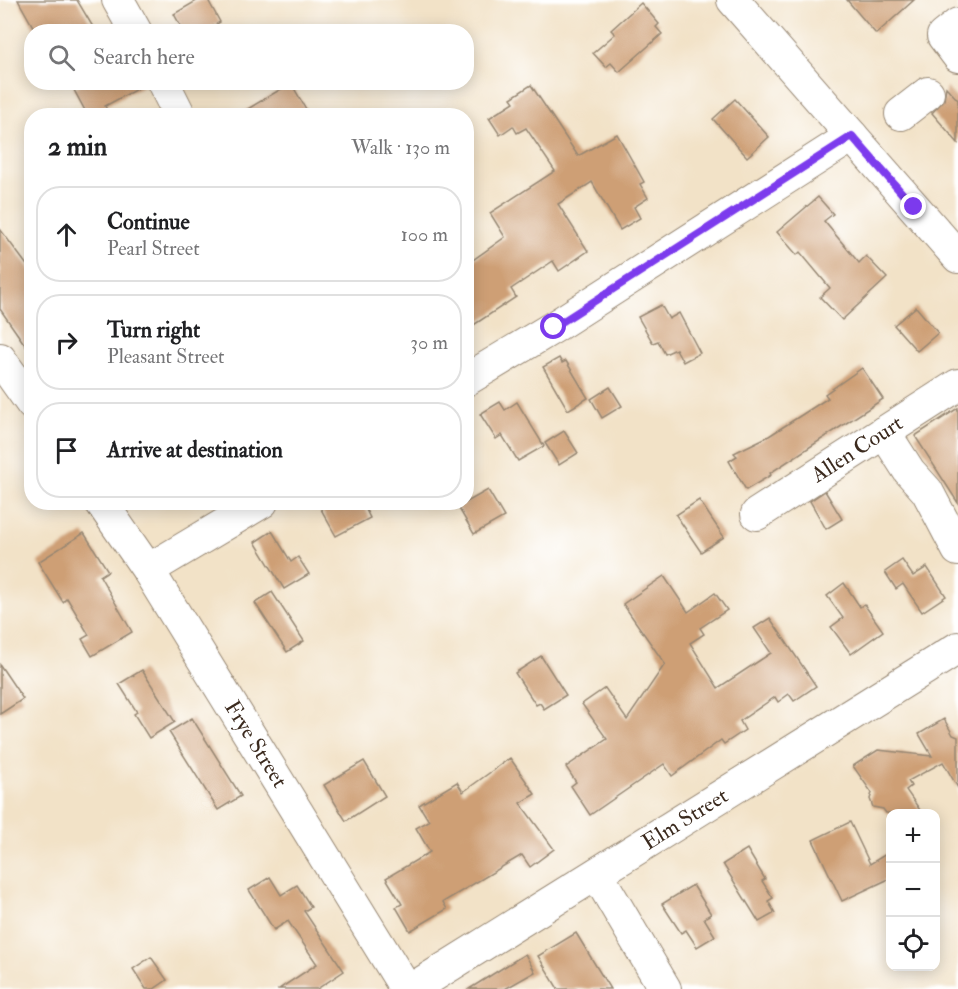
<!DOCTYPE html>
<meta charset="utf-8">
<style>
:root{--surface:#fff;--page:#f6f6f6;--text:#202124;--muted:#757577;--line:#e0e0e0}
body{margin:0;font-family:"IM FELL Double Pica",serif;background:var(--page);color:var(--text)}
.controls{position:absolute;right:18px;bottom:18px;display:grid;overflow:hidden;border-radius:12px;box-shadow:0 3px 15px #0003}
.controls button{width:54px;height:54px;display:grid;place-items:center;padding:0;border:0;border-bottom:2px solid var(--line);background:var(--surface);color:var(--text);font:30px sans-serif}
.stop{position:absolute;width:18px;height:18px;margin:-14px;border:4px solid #7c3aed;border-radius:50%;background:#fff}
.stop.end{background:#7c3aed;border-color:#fff;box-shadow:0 2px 6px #0008}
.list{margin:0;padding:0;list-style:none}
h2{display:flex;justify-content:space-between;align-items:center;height:78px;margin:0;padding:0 24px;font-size:26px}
h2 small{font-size:20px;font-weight:400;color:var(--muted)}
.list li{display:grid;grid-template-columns:39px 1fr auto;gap:18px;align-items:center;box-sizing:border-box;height:96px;margin:0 12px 12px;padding:0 12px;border:2px solid var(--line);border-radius:24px}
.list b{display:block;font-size:22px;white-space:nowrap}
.list p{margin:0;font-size:20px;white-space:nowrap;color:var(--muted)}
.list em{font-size:20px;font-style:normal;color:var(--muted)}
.icon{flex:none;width:33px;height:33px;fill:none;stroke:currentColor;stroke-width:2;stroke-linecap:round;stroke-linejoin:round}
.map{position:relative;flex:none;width:958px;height:989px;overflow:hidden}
.search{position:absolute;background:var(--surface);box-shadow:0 3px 15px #0003;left:24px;top:24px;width:450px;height:66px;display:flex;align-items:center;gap:15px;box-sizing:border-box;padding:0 21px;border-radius:24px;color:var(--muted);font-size:22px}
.panel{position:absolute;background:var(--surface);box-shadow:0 3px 15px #0003;left:24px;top:108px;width:450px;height:402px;border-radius:24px}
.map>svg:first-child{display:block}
.building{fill:#ce9f75}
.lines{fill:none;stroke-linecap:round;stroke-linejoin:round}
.minor-casing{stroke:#968672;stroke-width:34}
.minor{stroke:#fff;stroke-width:32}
.route{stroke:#7c3aed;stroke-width:8}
.labels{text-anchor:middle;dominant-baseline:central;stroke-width:6;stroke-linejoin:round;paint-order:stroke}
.street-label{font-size:22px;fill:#3b2a1e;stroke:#fff}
</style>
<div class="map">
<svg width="958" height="989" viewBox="0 0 958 989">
<rect width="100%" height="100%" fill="#fff"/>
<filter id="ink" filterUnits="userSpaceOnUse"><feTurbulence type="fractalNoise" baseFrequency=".0167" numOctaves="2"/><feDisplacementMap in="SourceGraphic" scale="12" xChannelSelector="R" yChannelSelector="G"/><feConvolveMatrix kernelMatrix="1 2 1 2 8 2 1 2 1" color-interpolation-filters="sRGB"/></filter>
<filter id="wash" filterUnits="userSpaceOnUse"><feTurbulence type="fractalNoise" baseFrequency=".008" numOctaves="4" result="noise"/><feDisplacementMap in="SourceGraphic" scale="24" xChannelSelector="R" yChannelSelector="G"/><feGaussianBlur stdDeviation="1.35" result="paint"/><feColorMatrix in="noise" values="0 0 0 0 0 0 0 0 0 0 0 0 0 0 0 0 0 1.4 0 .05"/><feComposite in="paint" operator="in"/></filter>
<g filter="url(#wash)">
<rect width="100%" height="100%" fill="#f2e2c7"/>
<g id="blocks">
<g class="building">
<polygon points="18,0 77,0 96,32 36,32"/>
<polygon points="198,0 208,0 220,22 204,32 184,32 174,14"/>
<polygon points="847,0 914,0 876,34"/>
<polygon points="641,3 659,24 656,27 662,34 619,72 611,63 606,67 593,53 615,34 611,30"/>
<polygon points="84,82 145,82 146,84 105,106 110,116 88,116 73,88"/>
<polygon points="291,83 310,116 236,116"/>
<polygon points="531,85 578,156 617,134 644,182 640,184 648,198 634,207 640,218 620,230 592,182 558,204 588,251 559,271 553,261 511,289 516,297 466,330 466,265 505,237 490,213 555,171 526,128 517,133 513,126 500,135 489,118 514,102 511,98"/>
<polygon points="946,87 958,100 958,143 932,113 944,100"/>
<polygon points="735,99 769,137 747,157 713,119"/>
<polygon points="818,197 833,214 824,221 859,263 866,256 887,278 842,320 820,297 830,288 800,252 797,255 777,232"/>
<polygon points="0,229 32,272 32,355 0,309"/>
<polygon points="661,305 669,319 679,313 700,353 683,362 676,349 665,354 658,341 653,343 638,317"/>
<polygon points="916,307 938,333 917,351 894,325"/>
<polygon points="559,358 562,363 566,361 588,398 568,410 543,367"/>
<polygon points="862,368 883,399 770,473 771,475 746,490 729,461 737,456 734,453 769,436 828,398 825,394"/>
<polygon points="610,387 622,406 602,418 591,399"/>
<polygon points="500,402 505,410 517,402 544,446 518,461 502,435 496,439 480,414"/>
<polygon points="958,408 958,503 915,436"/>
<polygon points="564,431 578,453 559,465 545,443"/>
<polygon points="488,490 504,517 474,534 458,507"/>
<polygon points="825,491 842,519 826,529 810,501"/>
<polygon points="699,500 724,537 701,552 676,515"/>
<polygon points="317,502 362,502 370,518 336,536"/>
<polygon points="272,531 291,562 298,557 309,574 284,589 255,542"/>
<polygon points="84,533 108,571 100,576 132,632 92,656 82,639 89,635 67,598 63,602 38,562"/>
<polygon points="902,560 913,576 927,567 946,596 922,612 903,584 896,589 885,572"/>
<polygon points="664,576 688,612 715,593 727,610 700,628 704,634 690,643 718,688 771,653 754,628 770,618 816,686 794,701 789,694 778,702 775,697 740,721 745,730 724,744 721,740 672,776 664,764 590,815 571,786 576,782 566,767 607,739 582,704 605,688 627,720 665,664 623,604"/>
<polygon points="844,583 860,607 864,604 883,631 851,654 831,627 843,618 827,596"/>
<polygon points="272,592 304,641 287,652 255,603"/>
<polygon points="541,656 566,695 544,709 540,703 536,705 515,673"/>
<polygon points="0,665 23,699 0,714"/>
<polygon points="142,670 175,722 149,738 134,714 137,712 119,684"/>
<polygon points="192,718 241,796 218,810 169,732"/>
<polygon points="944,719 953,735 958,737 958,788 943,762 908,781 911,786 906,790 922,813 886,813 883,809 873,807 870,799 872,793 853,766 878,750 932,756 919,734"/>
<polygon points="510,758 535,794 520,803 554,849 530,867 522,855 443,902 447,909 410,931 396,907 402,904 386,878 430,852 416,828 429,821 419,805 457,782 463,792"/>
<polygon points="364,761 385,796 346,821 324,785"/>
<polygon points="850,822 870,864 891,851 891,878 842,901 813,840"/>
<polygon points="747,849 765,879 762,881 773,898 768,901 775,913 759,922 723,864"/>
<polygon points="270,877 281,895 297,885 311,907 304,911 344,971 317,989 279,989 317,964 288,921 274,930 249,890"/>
<polygon points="693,885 711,914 704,918 715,936 697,947 686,930 681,933 662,904"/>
<polygon points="576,933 610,989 558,989 538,956"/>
<polygon points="525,954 535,972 505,989 469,989"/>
<polygon points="151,957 167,980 154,989 146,989 133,969"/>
</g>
</g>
</g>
<g filter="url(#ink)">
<use href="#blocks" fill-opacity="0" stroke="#968672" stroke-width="1.5"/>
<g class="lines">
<defs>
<g id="minor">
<polyline points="118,0 136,32"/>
<polyline points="733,0 958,257"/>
<polyline points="958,24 943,36 958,56"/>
<polyline points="163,82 180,116"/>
<polyline points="901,114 928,93"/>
<polyline points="0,359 32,404"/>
<polyline points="466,380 554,327 852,136"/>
<polyline points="884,432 909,471 927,491 958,550"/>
<polyline points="101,502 148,570 406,989"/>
<polyline points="757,514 958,385"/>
<polyline points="148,570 262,502"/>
<polyline points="597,874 665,989"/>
<polyline points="412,989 958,648"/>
</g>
</defs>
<use href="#minor" class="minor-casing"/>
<use href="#minor" class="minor"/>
</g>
</g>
<g class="lines" filter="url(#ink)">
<polyline class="route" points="554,327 852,136 914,207"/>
</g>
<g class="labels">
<g class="street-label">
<text transform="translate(857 449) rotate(-33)">Allen Court</text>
<text transform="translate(256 744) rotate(58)">Frye Street</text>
<text transform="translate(685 819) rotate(-32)">Elm Street</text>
</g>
</g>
</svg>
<div class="controls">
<button>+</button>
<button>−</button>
<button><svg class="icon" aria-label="locate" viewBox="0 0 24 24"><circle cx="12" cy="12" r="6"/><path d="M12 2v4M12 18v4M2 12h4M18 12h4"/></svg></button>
</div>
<div class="stop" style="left:554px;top:327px"></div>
<div class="stop end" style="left:914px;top:207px"></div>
<div class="search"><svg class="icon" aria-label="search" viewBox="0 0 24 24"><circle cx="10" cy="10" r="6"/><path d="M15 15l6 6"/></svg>Search here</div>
<section class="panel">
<h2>2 min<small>Walk · 130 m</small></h2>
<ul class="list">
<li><svg class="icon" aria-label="ahead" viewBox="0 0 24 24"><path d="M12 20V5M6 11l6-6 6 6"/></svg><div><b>Continue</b><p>Pearl Street</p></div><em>100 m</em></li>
<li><svg class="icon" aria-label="right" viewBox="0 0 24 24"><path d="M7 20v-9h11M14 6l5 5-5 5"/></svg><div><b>Turn right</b><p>Pleasant Street</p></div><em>30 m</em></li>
<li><svg class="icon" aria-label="arrive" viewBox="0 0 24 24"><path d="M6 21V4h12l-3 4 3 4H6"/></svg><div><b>Arrive at destination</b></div></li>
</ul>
</section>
</div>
